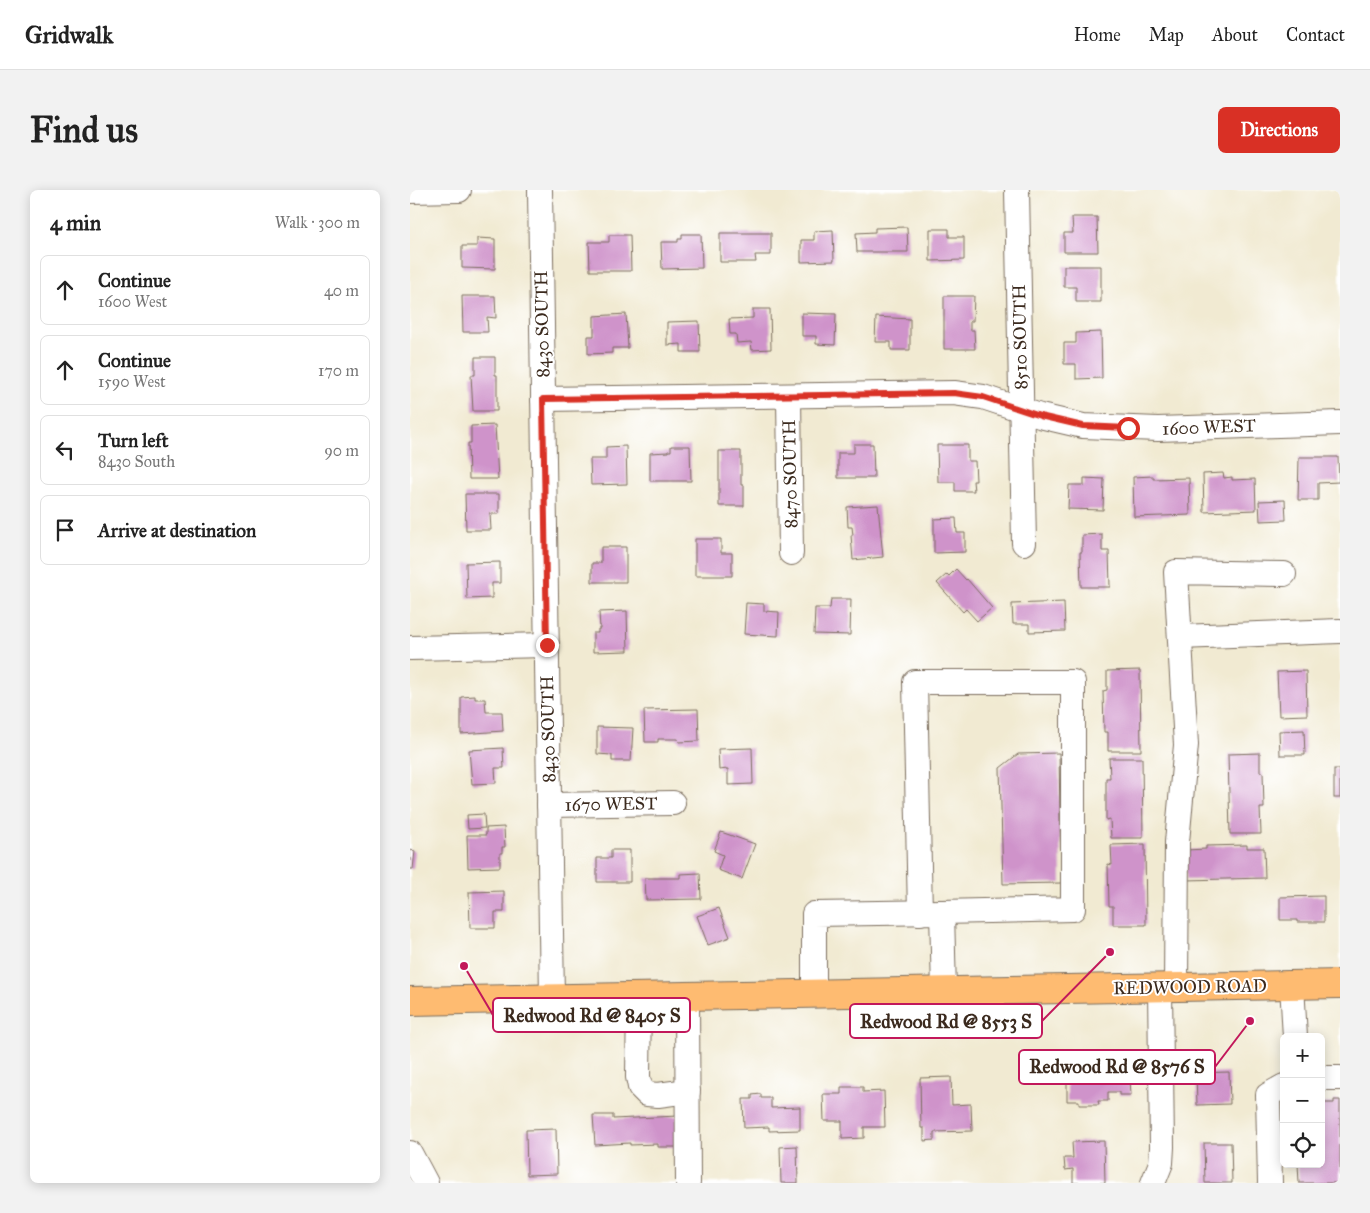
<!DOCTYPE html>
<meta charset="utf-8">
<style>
:root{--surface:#fff;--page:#f2f2f2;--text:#222;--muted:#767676;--line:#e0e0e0;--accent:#d93025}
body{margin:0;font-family:"IM FELL Great Primer",serif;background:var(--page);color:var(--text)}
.controls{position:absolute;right:15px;bottom:15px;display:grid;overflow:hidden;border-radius:8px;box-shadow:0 2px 12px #0003}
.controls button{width:45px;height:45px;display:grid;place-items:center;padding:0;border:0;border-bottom:1px solid var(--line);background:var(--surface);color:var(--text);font:25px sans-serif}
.stop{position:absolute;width:15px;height:15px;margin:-11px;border:4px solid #d93025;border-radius:50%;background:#fff}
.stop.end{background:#d93025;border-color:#fff;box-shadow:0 1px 5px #0008}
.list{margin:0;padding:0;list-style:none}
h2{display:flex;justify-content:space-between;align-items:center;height:65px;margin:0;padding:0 20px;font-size:21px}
h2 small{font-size:16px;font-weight:400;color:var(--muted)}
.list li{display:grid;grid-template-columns:32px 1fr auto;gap:15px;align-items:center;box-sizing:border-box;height:70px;margin:0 10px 10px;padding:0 10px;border:1px solid var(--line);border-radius:8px}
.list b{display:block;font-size:19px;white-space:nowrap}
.list p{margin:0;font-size:16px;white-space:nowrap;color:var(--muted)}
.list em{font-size:16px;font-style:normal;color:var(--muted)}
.icon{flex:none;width:28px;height:28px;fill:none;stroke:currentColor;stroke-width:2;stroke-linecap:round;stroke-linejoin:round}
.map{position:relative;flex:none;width:930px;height:993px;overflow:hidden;border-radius:8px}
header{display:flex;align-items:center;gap:30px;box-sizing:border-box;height:70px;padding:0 25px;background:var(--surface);border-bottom:1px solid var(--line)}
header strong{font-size:24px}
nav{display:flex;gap:28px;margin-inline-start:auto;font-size:18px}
.intro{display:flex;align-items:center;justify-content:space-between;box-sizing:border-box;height:120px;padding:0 30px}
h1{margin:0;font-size:35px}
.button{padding:12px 22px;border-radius:8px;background:var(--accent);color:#fff;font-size:18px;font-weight:700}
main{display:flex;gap:30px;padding:0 30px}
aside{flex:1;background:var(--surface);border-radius:8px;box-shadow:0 2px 12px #0003}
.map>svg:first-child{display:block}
.building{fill:#cf93ca}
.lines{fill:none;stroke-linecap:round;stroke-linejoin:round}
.minor-casing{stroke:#7b6d5d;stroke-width:26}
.major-casing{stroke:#7b6d5d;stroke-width:30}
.minor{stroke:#fff;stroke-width:24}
.major{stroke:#febb71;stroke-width:28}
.route{stroke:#d93025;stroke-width:6}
.labels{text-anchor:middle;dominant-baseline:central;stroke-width:4;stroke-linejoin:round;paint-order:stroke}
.street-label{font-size:18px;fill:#3b2a1e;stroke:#fff}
.leader{fill:none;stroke:#c2185b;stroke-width:2}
.callout-dot{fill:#c2185b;stroke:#fff;stroke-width:2}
.callout{fill:#fff;stroke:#c2185b;stroke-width:2}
.callout-label{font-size:19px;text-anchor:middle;font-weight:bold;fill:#3b2a1e}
</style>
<header>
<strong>Gridwalk</strong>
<nav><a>Home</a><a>Map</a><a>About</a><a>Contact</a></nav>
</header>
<div class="intro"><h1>Find us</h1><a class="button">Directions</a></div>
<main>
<aside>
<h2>4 min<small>Walk · 300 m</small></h2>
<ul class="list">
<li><svg class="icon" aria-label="ahead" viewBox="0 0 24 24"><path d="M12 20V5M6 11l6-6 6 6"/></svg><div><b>Continue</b><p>1600 West</p></div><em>40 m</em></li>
<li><svg class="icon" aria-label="ahead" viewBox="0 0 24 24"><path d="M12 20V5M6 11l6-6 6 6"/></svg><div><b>Continue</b><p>1590 West</p></div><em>170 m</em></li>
<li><svg class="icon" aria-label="left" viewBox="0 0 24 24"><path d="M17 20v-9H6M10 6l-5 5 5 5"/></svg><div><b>Turn left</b><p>8430 South</p></div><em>90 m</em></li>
<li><svg class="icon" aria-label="arrive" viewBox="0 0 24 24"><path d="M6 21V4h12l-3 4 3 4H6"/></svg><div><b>Arrive at destination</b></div></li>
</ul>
</aside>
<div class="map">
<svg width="930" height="993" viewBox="0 0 930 993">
<rect width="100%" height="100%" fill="#fff"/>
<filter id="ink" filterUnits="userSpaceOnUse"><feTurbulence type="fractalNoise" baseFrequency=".02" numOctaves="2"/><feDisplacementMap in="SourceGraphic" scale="10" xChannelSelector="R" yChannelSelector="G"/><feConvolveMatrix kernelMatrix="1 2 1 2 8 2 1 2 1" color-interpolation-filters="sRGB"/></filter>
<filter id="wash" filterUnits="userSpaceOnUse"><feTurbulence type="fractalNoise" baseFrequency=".0096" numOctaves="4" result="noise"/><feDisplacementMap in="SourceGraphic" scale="20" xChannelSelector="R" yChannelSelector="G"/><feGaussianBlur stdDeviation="1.12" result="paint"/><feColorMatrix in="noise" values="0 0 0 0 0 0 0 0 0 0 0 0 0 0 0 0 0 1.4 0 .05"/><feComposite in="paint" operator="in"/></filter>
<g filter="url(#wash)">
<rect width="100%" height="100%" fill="#f1ead2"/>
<g id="blocks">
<g class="building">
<polygon points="662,27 687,27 688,62 654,62 654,43 663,43"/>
<polygon points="497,37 498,62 447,62 446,43 465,42 465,38"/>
<polygon points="520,39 539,39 539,47 554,47 554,70 520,71"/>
<polygon points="423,40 424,71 391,72 391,50 404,50 404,41"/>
<polygon points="310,43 361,43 361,65 345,65 346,72 310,72"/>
<polygon points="272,44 291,44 292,78 252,79 251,52 268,52 268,49 272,49"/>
<polygon points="199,45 220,45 221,81 180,81 179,52 199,52"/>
<polygon points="67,48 85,49 85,79 52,78 52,56 67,56"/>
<polygon points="654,76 691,76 691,112 666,112 666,97 654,97"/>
<polygon points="52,106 85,106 86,128 77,127 78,142 53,142"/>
<polygon points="534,106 564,106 563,131 560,131 560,140 564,140 565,159 534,159"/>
<polygon points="343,119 360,119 361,159 342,160 341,152 327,153 326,144 320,144 319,129 343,128"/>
<polygon points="392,123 426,124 425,155 406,154 406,146 392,146"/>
<polygon points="216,124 218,158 202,158 202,163 178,164 178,146 184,146 184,126"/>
<polygon points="466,127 500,129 500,160 481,160 481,152 465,152"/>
<polygon points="289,131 290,162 271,162 271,154 257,155 257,132"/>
<polygon points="691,142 692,188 666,189 666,174 654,174 654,153 666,153 666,143"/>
<polygon points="65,167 85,167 85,185 87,185 87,221 63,221 61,185 65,185"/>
<polygon points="85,235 88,289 59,289 58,253 61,253 61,236"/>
<polygon points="444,254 463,254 464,288 428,288 428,263 444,263"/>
<polygon points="527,255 558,255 558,271 565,271 566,291 563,291 564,301 545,301 545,292 528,292"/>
<polygon points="216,256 217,294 181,295 180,269 196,269 196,257"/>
<polygon points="261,256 280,256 281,291 240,291 240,263 258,262 258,261 261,261"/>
<polygon points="309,261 331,261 331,295 334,295 334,316 309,316"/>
<polygon points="889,267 928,267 929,292 908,293 908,310 888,310"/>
<polygon points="813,283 814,288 822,287 822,290 845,289 846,320 794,322 793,284"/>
<polygon points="743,286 743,289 779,288 780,325 724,327 723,287"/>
<polygon points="674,288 694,289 693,320 658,319 659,295 674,295"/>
<polygon points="55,304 89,304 89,324 80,324 81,340 56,340"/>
<polygon points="875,310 876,330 850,331 849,311"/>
<polygon points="468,315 473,367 443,370 441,345 443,345 442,337 438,337 437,317"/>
<polygon points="546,328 547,343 555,343 555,362 524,363 524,329"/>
<polygon points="692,344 692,361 699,361 700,397 671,397 670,362 672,362 672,345"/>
<polygon points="285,349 311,349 311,363 322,363 322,386 285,386"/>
<polygon points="191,357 216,357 216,392 182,392 182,373 191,373"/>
<polygon points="90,372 90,393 82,393 82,408 57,409 56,373"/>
<polygon points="546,379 556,390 557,389 582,418 567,431 556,419 553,422 527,393 537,384 539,386"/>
<polygon points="421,409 441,409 440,445 404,444 405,418 420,418"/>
<polygon points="654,412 655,441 619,442 619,434 603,434 602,414"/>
<polygon points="336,413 354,414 354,421 369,422 368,446 334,444"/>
<polygon points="217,421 218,461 183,462 183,443 188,443 188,439 190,439 189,422"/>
<polygon points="730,480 731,561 698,561 698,542 694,542 693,501 697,500 697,481"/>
<polygon points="896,481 897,525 869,526 867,482"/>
<polygon points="65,506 65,509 75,509 76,522 92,522 93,541 51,544 51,507"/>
<polygon points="288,519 289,551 269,552 268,549 248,549 248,552 235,552 234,520"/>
<polygon points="187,537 223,538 221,571 202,571 202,565 187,564"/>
<polygon points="894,540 895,565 870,565 869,541"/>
<polygon points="93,558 94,578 85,578 86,593 62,594 59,560"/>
<polygon points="342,558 343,594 318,595 318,579 309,580 308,559"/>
<polygon points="649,563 651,693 593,694 590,578 608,564"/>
<polygon points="850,563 850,582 853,582 854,618 850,618 851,644 820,644 818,564"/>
<polygon points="699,568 732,568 733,648 701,648 700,629 696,630 696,588 700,588"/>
<rect x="924" y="579" width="6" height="29"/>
<polygon points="74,624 75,638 58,639 57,625"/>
<polygon points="94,637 95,657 92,657 92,663 90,663 90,677 58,678 57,645 76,645 76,638"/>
<polygon points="311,642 345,654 332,689 308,680 313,665 304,661"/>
<polygon points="735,654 736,735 703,735 703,716 699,716 698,674 702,675 701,655"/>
<polygon points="837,655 837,658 854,658 855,688 776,690 776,660 796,659 796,656"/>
<polygon points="0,660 5,661 3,679 0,679"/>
<polygon points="201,660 220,660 220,692 187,692 187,668 201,668"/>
<polygon points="290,683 291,709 236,710 235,688 270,688 270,684"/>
<polygon points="94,701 94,722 85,722 85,738 60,738 59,702"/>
<polygon points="914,706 914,732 887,732 887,730 870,730 870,707"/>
<polygon points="309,718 320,747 298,755 287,726"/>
<polygon points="819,882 820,914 787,915 786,883"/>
<polygon points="673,886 691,886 691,890 720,889 721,905 709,905 709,902 698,902 698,911 688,911 689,915 669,915 669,911 657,911 657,890 673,890"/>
<polygon points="541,887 542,915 561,914 562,941 524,942 524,950 514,951 514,938 511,938 510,888"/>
<polygon points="431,897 453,897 453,902 474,901 475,937 454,937 454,948 432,949 432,931 414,931 413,904 431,904"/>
<polygon points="351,904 351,908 361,908 361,918 390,917 390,940 359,941 359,937 334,938 333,909 342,909 342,905"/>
<polygon points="924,910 930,910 930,993 889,993 888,974 911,974 911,913 924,913"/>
<polygon points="183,925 203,925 203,929 268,926 269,957 248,957 248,954 220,955 220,953 185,955"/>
<polygon points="146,939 147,984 117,985 116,940"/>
<polygon points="694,951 695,993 663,993 663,979 655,980 654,968 663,968 662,952"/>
<polygon points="794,953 821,953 822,993 795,993"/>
<polygon points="387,956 388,993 371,993 370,957"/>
</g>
</g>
</g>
<g filter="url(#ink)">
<use href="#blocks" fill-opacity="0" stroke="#7b6d5d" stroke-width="1"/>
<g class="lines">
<defs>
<g id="minor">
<polyline points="130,0 142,809"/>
<polyline points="607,0 614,353"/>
<polyline points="0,1 49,0"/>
<polyline points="379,206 381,363"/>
<polyline points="133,209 544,203 573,207 630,226 673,236 748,239 930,233"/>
<polyline points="770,447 930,441"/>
<polyline points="0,458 137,455"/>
<polyline points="139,615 263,613"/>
<polyline points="510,723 505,492 663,492 663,719 532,722"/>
<polyline points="882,795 885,847"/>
<polyline points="766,797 767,652 776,555 766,382 874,384"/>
<polyline points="404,804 404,724 532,722 534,802"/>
<polyline points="229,807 228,887 230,897 237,904 248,905 278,901"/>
<polyline points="277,807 278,993"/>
<polyline points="911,888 930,888"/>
<polyline points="0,963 16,993"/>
<polyline points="743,993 751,973 752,957 750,798"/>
<polyline points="860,993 858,905 874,896"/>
</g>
<polyline id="major" points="0,811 930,794"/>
</defs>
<use href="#minor" class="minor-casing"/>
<use href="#major" class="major-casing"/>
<use href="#minor" class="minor"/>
<use href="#major" class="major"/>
</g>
</g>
<g class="lines" filter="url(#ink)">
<polyline class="route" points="137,455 133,209 544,203 573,207 630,226 673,236 718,238"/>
</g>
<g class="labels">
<g class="street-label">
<text transform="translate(132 134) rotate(-91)">8430 SOUTH</text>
<text transform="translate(610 147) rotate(-91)">8510 SOUTH</text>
<text transform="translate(799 237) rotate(-2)">1600 WEST</text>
<text transform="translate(380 284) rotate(-91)">8470 SOUTH</text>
<text transform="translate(138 539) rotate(-91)">8430 SOUTH</text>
<text transform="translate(201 614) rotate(-1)">1670 WEST</text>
<text transform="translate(780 797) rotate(-1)">REDWOOD ROAD</text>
</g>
</g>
<path class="leader" d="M54 776L83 825M700 762L632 831M840 831L805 877"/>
<g class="callout-dot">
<circle cx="54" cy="776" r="5"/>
<circle cx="700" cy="762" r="5"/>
<circle cx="840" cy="831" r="5"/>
</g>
<g class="callout">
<rect x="83" y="808" width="197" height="34" rx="5"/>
<rect x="440" y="814" width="192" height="34" rx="5"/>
<rect x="609" y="860" width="196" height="34" rx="5"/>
</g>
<g class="callout-label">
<text x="182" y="832">Redwood Rd @ 8405 S</text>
<text x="536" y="838">Redwood Rd @ 8553 S</text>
<text x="707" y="883">Redwood Rd @ 8576 S</text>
</g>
</svg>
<div class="controls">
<button>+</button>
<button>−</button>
<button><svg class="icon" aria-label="locate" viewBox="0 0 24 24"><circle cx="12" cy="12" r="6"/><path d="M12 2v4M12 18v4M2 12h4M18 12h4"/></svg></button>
</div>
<div class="stop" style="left:718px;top:238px"></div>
<div class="stop end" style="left:137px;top:455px"></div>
</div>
</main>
